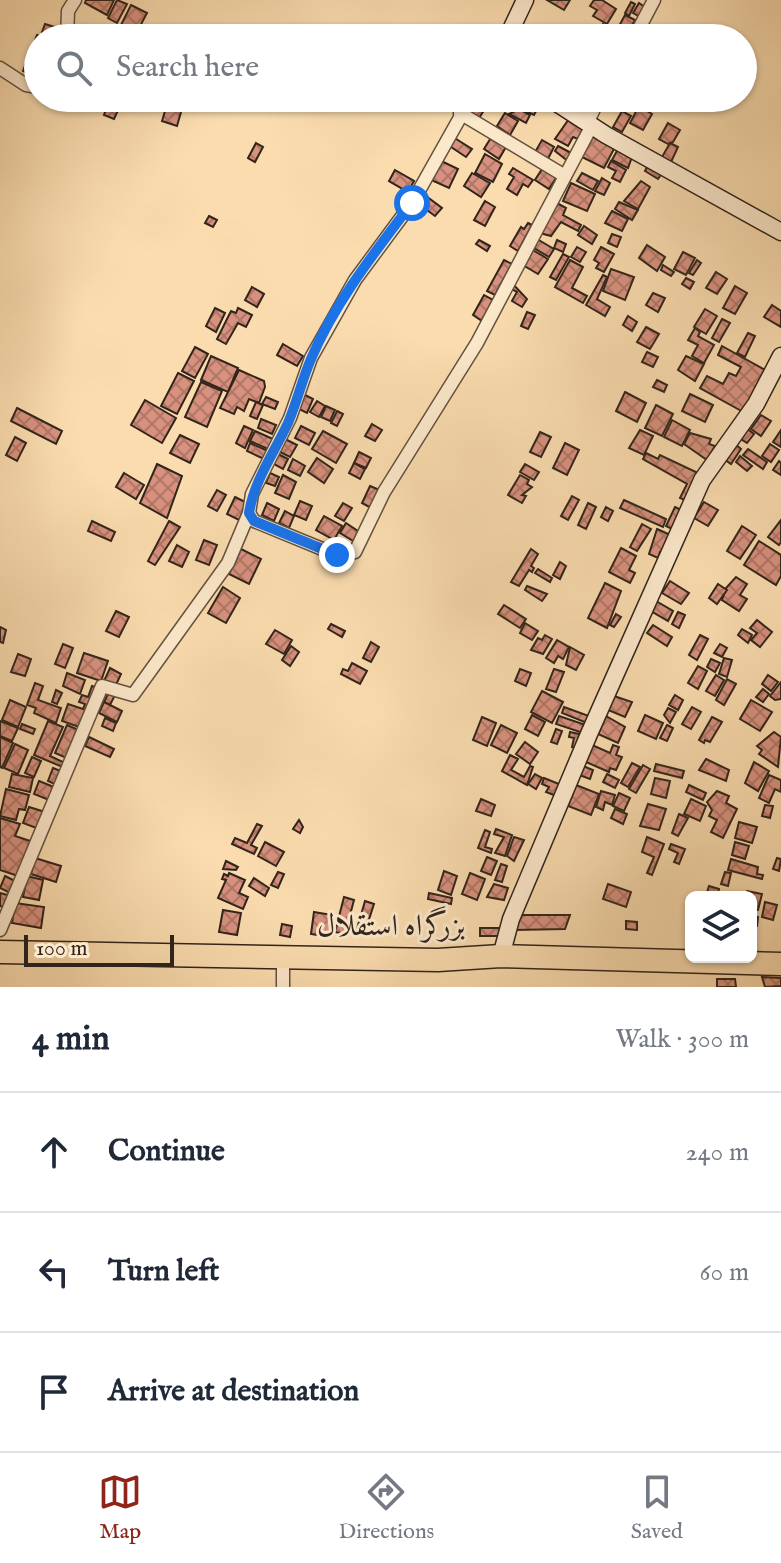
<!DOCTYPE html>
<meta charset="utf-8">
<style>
:root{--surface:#fff;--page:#f6f6f7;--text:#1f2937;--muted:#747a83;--line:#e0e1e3;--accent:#8f2418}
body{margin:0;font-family:"IM FELL English",Amiri,serif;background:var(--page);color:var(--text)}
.controls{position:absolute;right:24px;bottom:24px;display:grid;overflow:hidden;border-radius:12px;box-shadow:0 2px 6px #0004}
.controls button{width:72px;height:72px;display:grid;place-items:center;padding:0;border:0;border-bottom:2px solid var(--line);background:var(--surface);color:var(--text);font:40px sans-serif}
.scale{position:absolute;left:24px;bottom:20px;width:150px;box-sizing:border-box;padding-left:8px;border:4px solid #31241a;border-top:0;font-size:22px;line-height:28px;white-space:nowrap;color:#31241a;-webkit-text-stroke:6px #fce8cb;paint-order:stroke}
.stop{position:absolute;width:24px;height:24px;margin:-18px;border:6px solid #1a73e8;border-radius:50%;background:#fff}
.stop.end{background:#1a73e8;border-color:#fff;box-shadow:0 2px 8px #0008}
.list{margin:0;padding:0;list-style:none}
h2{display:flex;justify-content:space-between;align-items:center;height:104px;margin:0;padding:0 32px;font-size:34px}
h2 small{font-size:26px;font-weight:400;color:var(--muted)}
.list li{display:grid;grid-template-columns:52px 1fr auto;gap:24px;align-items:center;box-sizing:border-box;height:120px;padding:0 32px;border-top:2px solid var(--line)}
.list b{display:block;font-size:30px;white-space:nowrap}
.list em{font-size:26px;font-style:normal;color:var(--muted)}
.icon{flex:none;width:44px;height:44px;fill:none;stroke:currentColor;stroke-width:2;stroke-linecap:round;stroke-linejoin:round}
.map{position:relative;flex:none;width:781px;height:987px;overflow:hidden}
.search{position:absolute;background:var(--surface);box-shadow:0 2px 6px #0004;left:24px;right:24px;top:24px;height:88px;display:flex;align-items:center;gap:20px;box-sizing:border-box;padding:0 28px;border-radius:44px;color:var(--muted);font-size:30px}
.sheet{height:464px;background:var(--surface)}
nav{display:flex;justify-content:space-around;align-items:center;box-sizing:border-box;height:112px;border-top:2px solid var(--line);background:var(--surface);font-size:22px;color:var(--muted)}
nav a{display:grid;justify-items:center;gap:4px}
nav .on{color:var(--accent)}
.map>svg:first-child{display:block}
.building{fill:url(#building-cross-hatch);stroke:#31241a;stroke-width:2}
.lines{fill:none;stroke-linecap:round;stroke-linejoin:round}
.street-casing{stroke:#63523f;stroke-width:15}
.secondary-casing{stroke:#31241a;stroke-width:19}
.highway-casing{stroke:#31241a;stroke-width:25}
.street{stroke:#fce8cb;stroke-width:12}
.secondary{stroke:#fce8cb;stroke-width:16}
.highway{stroke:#fadcaf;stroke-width:22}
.route{stroke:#1a73e8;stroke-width:10}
.labels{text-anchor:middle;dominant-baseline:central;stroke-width:6;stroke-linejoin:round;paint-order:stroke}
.street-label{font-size:30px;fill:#31241a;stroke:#fce8cb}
</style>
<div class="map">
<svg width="781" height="987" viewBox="0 0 781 987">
<defs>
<pattern id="building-cross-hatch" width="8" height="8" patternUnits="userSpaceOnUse" patternTransform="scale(2)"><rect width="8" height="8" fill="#d8917e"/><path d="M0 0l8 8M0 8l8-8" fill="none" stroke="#b07666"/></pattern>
</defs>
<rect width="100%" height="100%" fill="#fadcaf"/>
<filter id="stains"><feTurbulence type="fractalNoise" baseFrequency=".0025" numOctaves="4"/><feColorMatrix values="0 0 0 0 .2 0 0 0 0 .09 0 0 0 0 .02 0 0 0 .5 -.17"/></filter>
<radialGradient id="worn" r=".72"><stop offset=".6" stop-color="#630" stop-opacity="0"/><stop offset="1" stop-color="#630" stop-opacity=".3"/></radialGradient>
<g class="building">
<polygon points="86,0 114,0 107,15 85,3"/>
<polygon points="117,0 127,4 117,23 108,18"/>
<polygon points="547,0 570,0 564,10"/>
<polygon points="594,0 602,0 616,9 607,24 593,16 597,10 590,6"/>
<polygon points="631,2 635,4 629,16 625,13"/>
<polygon points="639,3 646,8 640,17 633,13"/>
<polygon points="131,5 147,13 136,34 120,27"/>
<polygon points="625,15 635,20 628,33 618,28"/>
<polygon points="45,24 64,30 61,38 42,32"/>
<polygon points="603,24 612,30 607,38 597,34"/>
<polygon points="37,35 45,38 38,38 38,77 23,71"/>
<polygon points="169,98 185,98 177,126 162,121"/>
<polygon points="477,98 490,101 479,118 469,111"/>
<polygon points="526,98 543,98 534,115 521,109"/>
<polygon points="108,104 119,108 114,119 104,115"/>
<polygon points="639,106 652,114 643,130 630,123"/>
<polygon points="519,109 530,115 526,123 509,114"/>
<polygon points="622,111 631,116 622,132 613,127"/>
<polygon points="505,113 518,121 510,135 497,126"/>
<polygon points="571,116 586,124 578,139 573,137 568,146 555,139"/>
<polygon points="668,123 680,130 673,142 668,144 659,139"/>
<polygon points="593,133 616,145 604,168 582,157"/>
<polygon points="492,136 507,145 499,159 484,149"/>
<polygon points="453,137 472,149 466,157 448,145"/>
<polygon points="542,140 554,147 547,161 534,154"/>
<polygon points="256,143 263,147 255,162 248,158"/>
<polygon points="670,143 678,147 671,162 662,157"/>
<polygon points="558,146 573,154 569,162 555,151"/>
<polygon points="619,147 633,154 628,168 612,160"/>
<polygon points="485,154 502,164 493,182 475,173"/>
<polygon points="437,159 458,169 449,188 429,179"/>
<polygon points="611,161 626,170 620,182 612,178 616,171 608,167"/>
<polygon points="648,165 662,173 658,179 645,171"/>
<polygon points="544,166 558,175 549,189 535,180"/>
<polygon points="513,168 533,180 528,187 523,184 517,195 507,189 514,177 509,174"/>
<polygon points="395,170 414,181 408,192 389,181"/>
<polygon points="472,173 490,183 481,197 464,186"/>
<polygon points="582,173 598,181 593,190 577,181"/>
<polygon points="602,178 610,183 604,195 595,191"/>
<polygon points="641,181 650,187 638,209 624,201"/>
<polygon points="571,183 595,194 587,211 563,201"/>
<polygon points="422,193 442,208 435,216 416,202"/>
<polygon points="485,201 495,207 485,226 474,220"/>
<polygon points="555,202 566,208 563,215 581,225 578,231 561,222 551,236 540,233"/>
<polygon points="619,202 638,210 632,220 615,209"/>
<polygon points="612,211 628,219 622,231 605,223"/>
<polygon points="209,216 217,220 213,227 205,223"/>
<polygon points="528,223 532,225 518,251 510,246 521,227 524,229"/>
<polygon points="584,226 597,235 592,244 578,235"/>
<polygon points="612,234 621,237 617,247 608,243"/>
<polygon points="537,239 554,249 549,257 532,247"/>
<polygon points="479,240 490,246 487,251 476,244"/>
<polygon points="557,240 566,244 563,252 554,248"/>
<polygon points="647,245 665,257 657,271 639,258"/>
<polygon points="577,247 586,252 580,262 571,257"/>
<polygon points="601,247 614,254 604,272 596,268 599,263 594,260"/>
<polygon points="531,249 548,259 538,274 521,264"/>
<polygon points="683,252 695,258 686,275 674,269"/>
<polygon points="563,254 569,257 556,280 550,277"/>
<polygon points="504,260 512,264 495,295 487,291"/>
<polygon points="570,260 583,267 572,288 587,296 583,303 555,287"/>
<polygon points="697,260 701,263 693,275 689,273"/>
<polygon points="663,265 674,272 671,276 661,270"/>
<polygon points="611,269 634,277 625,300 603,291"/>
<polygon points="716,272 727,279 717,294 706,288"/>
<polygon points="603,275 607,277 597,299 610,307 605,316 586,305"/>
<polygon points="686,278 694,282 690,289 682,284"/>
<polygon points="511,282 527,299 522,307 512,301 517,292 508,287"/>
<polygon points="735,286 747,293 735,314 723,308"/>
<polygon points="252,287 264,294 257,307 245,300"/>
<polygon points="653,293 665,298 658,312 646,305"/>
<polygon points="484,295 493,300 482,321 473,315"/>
<polygon points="772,305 781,311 781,327 764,317"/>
<polygon points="215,308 225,313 216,332 206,326"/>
<polygon points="238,308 252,315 246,327 238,323 226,344 217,339 231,311 236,313"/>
<polygon points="705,309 717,316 706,334 694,327"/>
<polygon points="527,312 535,315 528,329 521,326"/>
<polygon points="628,316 637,322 632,331 623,325"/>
<polygon points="722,319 730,323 719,342 712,338"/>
<polygon points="646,327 659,334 650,349 637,342"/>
<polygon points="695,328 700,332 698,336 714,345 704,363 692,356 698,345 688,340"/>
<polygon points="748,333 755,336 745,357 737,353"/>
<polygon points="283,344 303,356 297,366 277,355"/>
<polygon points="722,346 767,371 745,413 700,388 707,376 723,384 729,373 736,376 741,367 718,355"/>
<polygon points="195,347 208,354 195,378 182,371"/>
<polygon points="647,352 658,357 653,367 642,362"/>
<polygon points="211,356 238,368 228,392 201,380"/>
<polygon points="686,356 704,364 695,381 678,370"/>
<polygon points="239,370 264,381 265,387 259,403 249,399 244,411 237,407 234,414 220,408"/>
<polygon points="178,373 194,381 177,414 161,406"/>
<polygon points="657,380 667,385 664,392 653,387"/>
<polygon points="201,382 222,391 207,427 185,417"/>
<polygon points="625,392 646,403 637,422 616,411"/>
<polygon points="303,394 313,399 307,413 297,408"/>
<polygon points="690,394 713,405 705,422 682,411"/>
<polygon points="266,397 278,402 275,409 262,404"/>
<polygon points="145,400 176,418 162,443 131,425"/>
<polygon points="317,401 325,406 319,417 310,412"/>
<polygon points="256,402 263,405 257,419 250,416"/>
<polygon points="656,405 673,414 662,436 645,428"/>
<polygon points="326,406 335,410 330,421 321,417"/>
<polygon points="17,408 62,431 56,444 11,421"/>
<polygon points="337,411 343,414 337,426 331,423"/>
<polygon points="761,415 771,421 761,436 751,429"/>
<polygon points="261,419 276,425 272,434 258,428"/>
<polygon points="672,420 690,430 682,446 664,437"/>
<polygon points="372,424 382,430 375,441 365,436"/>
<polygon points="244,426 253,430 245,448 236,443"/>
<polygon points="301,426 315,433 309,445 295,438"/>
<polygon points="746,428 754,434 747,443 739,438"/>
<polygon points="640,430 653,436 644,455 629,448"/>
<polygon points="781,430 781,447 773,442"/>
<polygon points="255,431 273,439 268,449 250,441"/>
<polygon points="323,431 347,444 336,463 312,449"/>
<polygon points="540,432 551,437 541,457 530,452"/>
<polygon points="690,433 711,439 709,444 715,446 707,460 684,444"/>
<polygon points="180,435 199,444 190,463 170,453"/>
<polygon points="15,437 26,443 17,461 6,455"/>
<polygon points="285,439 297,445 290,457 278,451"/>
<polygon points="250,443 268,451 264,459 247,451"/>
<polygon points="565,443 579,450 567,475 553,468"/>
<polygon points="735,444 741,449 731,464 724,459"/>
<polygon points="770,444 779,450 771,462 762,456"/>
<polygon points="748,449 767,462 763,469 743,455"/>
<polygon points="359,452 371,458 366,468 354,463"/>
<polygon points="276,453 288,459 283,469 272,463"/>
<polygon points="646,453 658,459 660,455 698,473 685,500 680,498 687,484 643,459"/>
<polygon points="740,456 752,466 747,471 736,462"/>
<polygon points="317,458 333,469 324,483 308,472"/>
<polygon points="293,459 305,466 300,476 288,470"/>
<polygon points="779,461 781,463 781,475 773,470"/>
<polygon points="354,463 365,469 360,479 349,473"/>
<polygon points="157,464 182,476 167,518 140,503"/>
<polygon points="525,464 539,472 534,480 520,472"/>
<polygon points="124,473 144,485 136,499 116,487"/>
<polygon points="270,473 279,477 275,486 266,483"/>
<polygon points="283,475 296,482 289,499 275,493"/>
<polygon points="520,475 529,480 527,484 532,487 522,495 526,496 522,503 508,495"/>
<polygon points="370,486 382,491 373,509 362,503"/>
<polygon points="217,490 226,495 217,511 208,506"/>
<polygon points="572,496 579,500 568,520 561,516"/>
<polygon points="235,497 247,503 239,520 227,514"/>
<polygon points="624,500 666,519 663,527 620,508"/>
<polygon points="300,501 312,506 306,520 294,515"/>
<polygon points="704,502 718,510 708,526 694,518"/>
<polygon points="267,503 279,509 274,521 262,515"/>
<polygon points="343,503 352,508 344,521 335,516"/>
<polygon points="588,503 596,507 586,529 578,525"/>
<polygon points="606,507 613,511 608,521 601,517"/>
<polygon points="675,507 681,510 672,529 666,526"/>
<polygon points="285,511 294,516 289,528 279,523"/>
<polygon points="324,516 342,526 334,540 316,530"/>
<polygon points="781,520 781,542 779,545 768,537"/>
<polygon points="92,521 115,532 111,541 88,531"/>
<polygon points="169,521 180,527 155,565 148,561"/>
<polygon points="346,523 361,533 355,542 340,533"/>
<polygon points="642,524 651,529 637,551 630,547"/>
<polygon points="742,526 756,535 740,559 727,551"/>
<polygon points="657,529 675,537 667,555 660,552 658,558 649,554"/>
<polygon points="204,540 217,545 209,565 196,560"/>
<polygon points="759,541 781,555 781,576 776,585 744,565"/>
<polygon points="177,545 189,552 182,567 169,561"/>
<polygon points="621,548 636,556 629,570 635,573 630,583 609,572"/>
<polygon points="241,549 261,559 249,584 229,574"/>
<polygon points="531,549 538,554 531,566 534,568 532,572 529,570 519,586 511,582"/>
<polygon points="560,562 566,566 560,579 553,575"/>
<polygon points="538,569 552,578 550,582 535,573"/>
<polygon points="736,577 747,584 740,595 747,599 739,611 722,600 726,588"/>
<polygon points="670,581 689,593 681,604 662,593"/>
<polygon points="605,583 621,591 607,628 588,618"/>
<polygon points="718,584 727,590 717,604 709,598"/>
<polygon points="527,586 547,594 542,601 525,590"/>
<polygon points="223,587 240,598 226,623 208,613"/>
<polygon points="656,601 673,611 668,621 651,611"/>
<polygon points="504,605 526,619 520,628 498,614"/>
<polygon points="116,611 129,617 119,637 106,631"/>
<polygon points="678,612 685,615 679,628 672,624"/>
<polygon points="616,614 621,617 614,627 610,625"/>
<polygon points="757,620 772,632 760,647 751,640 757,633 750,628"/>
<polygon points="525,623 538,631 532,640 520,633"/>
<polygon points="331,624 345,631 342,637 328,629"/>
<polygon points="653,625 672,637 667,646 647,633"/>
<polygon points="0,627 6,630 3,643 0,642"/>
<polygon points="742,629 752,635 748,643 738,635"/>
<polygon points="275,630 292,640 284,654 266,644"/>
<polygon points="545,635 552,639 543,654 531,650 538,638 542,640"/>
<polygon points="700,635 708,639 697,660 689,655"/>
<polygon points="557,640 569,647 563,659 558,656 554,663 546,658"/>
<polygon points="371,642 379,647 371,662 363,658"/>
<polygon points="63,644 73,648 65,668 55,664"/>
<polygon points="720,644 727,648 722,657 714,653"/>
<polygon points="291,646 299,652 290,666 282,660"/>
<polygon points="570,647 584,655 576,670 566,665"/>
<polygon points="84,653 108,661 101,681 77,673"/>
<polygon points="18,654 31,659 25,676 11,672"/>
<polygon points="724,658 732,660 727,677 719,674"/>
<polygon points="711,659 720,663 715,672 707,667"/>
<polygon points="352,663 367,671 360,684 341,674 343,669 348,671"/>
<polygon points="698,666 707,671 698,689 688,683"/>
<polygon points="110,668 121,674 115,687 104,681"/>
<polygon points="520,669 531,673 526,686 515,681"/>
<polygon points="554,669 564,672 556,692 546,689"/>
<polygon points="67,673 85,680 80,694 63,686"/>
<polygon points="716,675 724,680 715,696 706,691"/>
<polygon points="768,675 778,682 771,691 762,684"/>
<polygon points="727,679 736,684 724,705 716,700"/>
<polygon points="781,682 781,699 775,700 770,696"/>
<polygon points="35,683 43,686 38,700 61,708 56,723 34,713 36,708 27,705"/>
<polygon points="92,686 98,688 82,728 62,721 68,704 83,709 85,704 79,702 82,695 88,697"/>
<polygon points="763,689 769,694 763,702 756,697"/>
<polygon points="56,690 62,693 57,704 52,702"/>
<polygon points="110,690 116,693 110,705 104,702"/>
<polygon points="542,691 563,702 552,723 531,712"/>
<polygon points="675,695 683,700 678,710 669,705"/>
<polygon points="614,696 632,702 625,717 608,710"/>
<polygon points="10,700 26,707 18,727 2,720"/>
<polygon points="751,700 772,712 760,731 740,719"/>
<polygon points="104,702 122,711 117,722 99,713"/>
<polygon points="564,707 589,716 587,723 562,713"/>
<polygon points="692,707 701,712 691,729 682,724"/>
<polygon points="668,708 676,712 670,723 664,715"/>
<polygon points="532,715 545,722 538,736 525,729"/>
<polygon points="645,715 663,723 656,739 638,731"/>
<polygon points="559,716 586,725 583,733 556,724"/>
<polygon points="606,716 625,727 618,743 598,734"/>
<polygon points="482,717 496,723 487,746 473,740"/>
<polygon points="712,717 722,722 710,742 705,740 704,743 699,740"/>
<polygon points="105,718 116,723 113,731 102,726"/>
<polygon points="0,721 18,728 12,741 0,736"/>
<polygon points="48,721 63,727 50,756 67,764 65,768 34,755"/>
<polygon points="22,724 35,729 33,734 20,729"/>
<polygon points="67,725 81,731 69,759 55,753"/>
<polygon points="501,725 517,733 507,753 491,745"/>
<polygon points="667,725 673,728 667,741 660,738"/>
<polygon points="556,729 562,731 557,744 551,742"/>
<polygon points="570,732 584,735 579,749 572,747 574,738 569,737"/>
<polygon points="774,732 781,737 778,767 759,754 762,750 757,746"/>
<polygon points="0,737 13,743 2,768 0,767"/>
<polygon points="89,737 114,749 110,757 85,746"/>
<polygon points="525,742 538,752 530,764 516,754"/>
<polygon points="15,744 28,750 18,774 4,768"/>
<polygon points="592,745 610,753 613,745 619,747 616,755 622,757 616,770 610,768 609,772 586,762"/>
<polygon points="510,755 518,759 511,770 524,777 530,766 533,767 527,785 502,771"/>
<polygon points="32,757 41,761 34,777 25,773"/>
<polygon points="706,759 729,770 726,781 699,770"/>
<polygon points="754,762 769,771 758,791 745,783"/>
<polygon points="632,763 640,767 628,787 621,783"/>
<polygon points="656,764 684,771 682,778 654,771"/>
<polygon points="643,765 650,769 636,793 629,789"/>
<polygon points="583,766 593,770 590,779 579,775"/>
<polygon points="53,768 63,772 57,785 48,781"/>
<polygon points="12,774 33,778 30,792 9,787"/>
<polygon points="535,774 542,778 536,789 528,784"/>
<polygon points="607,774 619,780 615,788 603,782"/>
<polygon points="769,775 781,780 781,792 775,789 769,803 759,798"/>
<polygon points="544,778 564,786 559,797 546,792 549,787 542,784"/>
<polygon points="655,778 670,781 666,798 651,794"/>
<polygon points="39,781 54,787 49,800 34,794"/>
<polygon points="576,785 599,794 591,815 568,806"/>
<polygon points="689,785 706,793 703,800 686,792"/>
<polygon points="6,789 29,795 25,810 19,809 16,820 0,816"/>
<polygon points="601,791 615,795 612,805 605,802 603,810 596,807"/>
<polygon points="717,791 729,796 726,803 737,809 723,838 711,832 717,820 709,816 712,810 707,802"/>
<polygon points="619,793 630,798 624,811 613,806"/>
<polygon points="481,799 495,805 491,816 476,811"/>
<polygon points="691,799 706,806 700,821 684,814"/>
<polygon points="648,804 666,809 659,830 640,826"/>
<polygon points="765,805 773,806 770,818 762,816"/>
<polygon points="29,807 45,812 39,829 23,823"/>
<polygon points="615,809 627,814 623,824 611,818"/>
<polygon points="679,814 688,818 678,836 672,833"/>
<polygon points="0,818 20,824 15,836 33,842 21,877 0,870"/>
<polygon points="299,820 303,827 300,833 293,829"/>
<polygon points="739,822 757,827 752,843 735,838"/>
<polygon points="257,824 262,826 251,845 257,848 254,854 232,844 235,838 247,843"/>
<polygon points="496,829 512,835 505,856 495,853 504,837 494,834"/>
<polygon points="485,830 490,832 485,847 492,849 491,853 478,848"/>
<polygon points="514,837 524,840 514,861 507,856"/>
<polygon points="647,837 664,844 652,875 647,873 654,857 642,852"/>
<polygon points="265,842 284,852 276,866 258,856"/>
<polygon points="735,842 749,846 745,859 732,855"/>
<polygon points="671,844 685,849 679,864 674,862 678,853 669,849"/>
<polygon points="487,857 497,861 491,875 481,871"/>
<polygon points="35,858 61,866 56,882 31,874"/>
<polygon points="777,858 781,859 779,871 773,869"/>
<polygon points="731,859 758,867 757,874 763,875 762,879 728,870"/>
<polygon points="226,861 238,867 236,870 223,869"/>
<polygon points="501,864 507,866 502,882 495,880"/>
<polygon points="444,871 457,876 451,895 438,890"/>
<polygon points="278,872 284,874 278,888 271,885"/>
<polygon points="725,872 731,873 728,886 721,884"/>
<polygon points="229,873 245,880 239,893 248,897 243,909 218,898 226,880 222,879 224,874 228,876"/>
<polygon points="470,873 485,879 477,900 462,894"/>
<polygon points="5,876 17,882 12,894 0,888"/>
<polygon points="27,876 43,880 39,900 23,897"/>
<polygon points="254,878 269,888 265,896 249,886"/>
<polygon points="494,884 508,888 504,900 487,897"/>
<polygon points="608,884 631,892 626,907 603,899"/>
<polygon points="709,886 719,889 717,897 700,897 701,893 706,895"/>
<polygon points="747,891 762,894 758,910 751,909 751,897 743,897"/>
<polygon points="0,893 11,896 6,908 0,906"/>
<polygon points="429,893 452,898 451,904 428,899"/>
<polygon points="344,897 354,900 345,934 335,932"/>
<polygon points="365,901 374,904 365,932 357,929"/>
<polygon points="765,902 777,905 773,920 762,917"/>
<polygon points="15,903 44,907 41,928 12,923"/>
<polygon points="223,910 241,913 237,935 219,932"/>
<polygon points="314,912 332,915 329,937 311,934"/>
<polygon points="519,915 570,915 565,929 515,930"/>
<polygon points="751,916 758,917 757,926 751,926"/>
<polygon points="626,921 637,922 637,930 626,929"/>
<polygon points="282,924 292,926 290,937 280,935"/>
<rect x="480" y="928" width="24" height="8"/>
<polygon points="762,977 781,978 781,986 765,987"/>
<polygon points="717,979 735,979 736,987 717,987"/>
</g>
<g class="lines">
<defs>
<g id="street">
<polyline points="67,38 68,11 75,0"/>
<polyline points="634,38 654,0"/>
<polyline points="0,68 26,85 38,87"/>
<polyline points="460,113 565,176"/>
<polyline points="249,513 254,521 337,555 355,552 384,492 477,343 590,129 588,122 599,98"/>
<polyline points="0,930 102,686 133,695 228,563 249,513 252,494 290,418 311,358 355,280 412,203 471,98"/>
<polyline points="283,957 283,987"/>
</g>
<g id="secondary">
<polyline points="507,38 525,0"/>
<polyline points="549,98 606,135 781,232"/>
<polyline points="501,956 511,919 589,734 702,480 756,404 781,356"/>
</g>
<polyline id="highway" points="0,952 438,960 501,956 781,964"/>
</defs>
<use href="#street" class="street-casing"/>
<use href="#secondary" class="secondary-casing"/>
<use href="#highway" class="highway-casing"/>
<use href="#street" class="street"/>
<use href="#secondary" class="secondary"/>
<use href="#highway" class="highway"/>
</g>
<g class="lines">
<path class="route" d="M337,555L254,521L249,513C254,481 274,453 288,423C297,402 302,380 311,359C335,302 375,252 412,203"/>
</g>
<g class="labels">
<g class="street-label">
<text x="391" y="927">بزرگراه استقلال</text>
</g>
</g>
<rect width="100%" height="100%" filter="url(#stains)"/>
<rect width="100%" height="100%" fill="url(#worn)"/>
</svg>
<div class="controls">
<button><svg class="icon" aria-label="layers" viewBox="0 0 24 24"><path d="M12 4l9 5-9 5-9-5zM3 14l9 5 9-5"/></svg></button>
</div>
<div class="scale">100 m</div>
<div class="stop" style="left:412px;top:203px"></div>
<div class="stop end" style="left:337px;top:555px"></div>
<div class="search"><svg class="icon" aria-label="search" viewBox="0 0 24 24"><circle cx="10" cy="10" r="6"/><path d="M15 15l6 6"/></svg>Search here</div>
</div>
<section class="sheet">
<h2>4 min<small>Walk · 300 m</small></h2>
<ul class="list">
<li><svg class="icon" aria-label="ahead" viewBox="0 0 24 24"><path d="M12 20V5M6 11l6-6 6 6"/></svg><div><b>Continue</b></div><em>240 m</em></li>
<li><svg class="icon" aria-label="left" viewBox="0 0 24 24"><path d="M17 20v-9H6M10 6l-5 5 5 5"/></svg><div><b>Turn left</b></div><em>60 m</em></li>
<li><svg class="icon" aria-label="arrive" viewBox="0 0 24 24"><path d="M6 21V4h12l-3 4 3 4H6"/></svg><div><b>Arrive at destination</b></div></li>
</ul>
</section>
<nav>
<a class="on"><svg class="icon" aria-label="map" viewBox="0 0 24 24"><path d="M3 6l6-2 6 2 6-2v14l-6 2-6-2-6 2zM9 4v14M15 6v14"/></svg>Map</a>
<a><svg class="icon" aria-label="directions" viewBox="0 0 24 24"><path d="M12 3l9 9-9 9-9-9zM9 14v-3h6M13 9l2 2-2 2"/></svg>Directions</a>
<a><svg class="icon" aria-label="saved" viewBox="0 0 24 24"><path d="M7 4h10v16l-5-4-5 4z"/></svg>Saved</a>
</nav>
